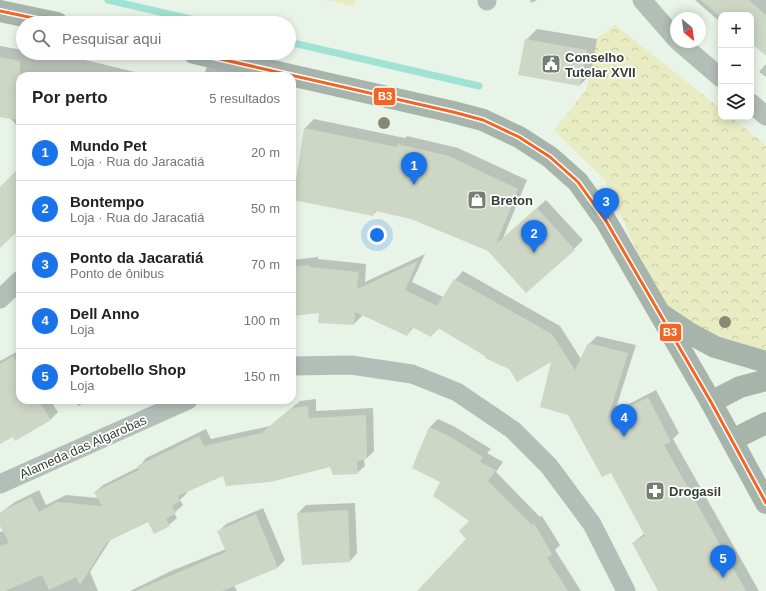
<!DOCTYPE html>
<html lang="pt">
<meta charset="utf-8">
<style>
:root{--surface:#fff;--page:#f2f2f2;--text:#222;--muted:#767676;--line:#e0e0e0;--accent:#1a73e8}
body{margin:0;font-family:Helvetica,sans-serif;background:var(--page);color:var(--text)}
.controls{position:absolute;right:12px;top:12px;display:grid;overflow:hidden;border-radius:8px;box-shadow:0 2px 10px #0003}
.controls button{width:36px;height:36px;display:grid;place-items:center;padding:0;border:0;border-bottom:1px solid var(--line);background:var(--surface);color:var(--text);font:20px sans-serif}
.compass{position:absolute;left:670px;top:12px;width:36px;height:36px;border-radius:50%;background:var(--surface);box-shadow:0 2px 10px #0003;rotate:151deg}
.you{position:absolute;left:377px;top:235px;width:14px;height:14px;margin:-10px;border:3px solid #fff;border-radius:50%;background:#1a73e8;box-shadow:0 0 0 6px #1a73e833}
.badge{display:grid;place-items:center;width:26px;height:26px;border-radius:50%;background:var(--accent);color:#fff;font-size:13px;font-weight:700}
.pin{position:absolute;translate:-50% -33px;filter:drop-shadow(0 1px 2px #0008)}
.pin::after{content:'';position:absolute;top:21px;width:14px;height:12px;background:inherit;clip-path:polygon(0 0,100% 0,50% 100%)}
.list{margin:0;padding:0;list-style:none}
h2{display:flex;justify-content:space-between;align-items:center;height:52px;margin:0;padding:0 16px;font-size:17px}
h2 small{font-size:13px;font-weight:400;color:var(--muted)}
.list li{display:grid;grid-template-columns:26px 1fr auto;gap:12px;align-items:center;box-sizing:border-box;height:56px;padding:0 16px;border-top:1px solid var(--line)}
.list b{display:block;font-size:15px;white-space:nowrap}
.list p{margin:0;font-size:13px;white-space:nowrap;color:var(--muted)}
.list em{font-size:13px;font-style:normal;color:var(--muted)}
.icon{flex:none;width:22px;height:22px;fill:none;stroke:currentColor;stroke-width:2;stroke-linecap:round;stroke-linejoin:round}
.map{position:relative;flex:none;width:766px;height:591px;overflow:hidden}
.search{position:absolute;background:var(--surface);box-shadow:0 2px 10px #0003;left:16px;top:16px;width:280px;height:44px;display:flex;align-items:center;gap:10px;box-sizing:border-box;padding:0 14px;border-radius:22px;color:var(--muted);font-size:15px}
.panel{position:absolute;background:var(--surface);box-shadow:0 2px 10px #0003;left:16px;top:72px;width:280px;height:332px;border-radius:12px}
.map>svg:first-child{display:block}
.green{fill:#e9ebc2}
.park{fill:url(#park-crowns)}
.shadow{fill:#0003}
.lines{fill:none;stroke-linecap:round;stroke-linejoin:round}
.stream{stroke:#a0e3d4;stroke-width:7}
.building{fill:#ced7c5}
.street{stroke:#b3beb8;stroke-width:19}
.secondary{stroke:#a7b4ac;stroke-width:22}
.bus-1-casing{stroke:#fff;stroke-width:6}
.bus-1{stroke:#f26522;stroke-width:3}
.tree{fill:#878a73}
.labels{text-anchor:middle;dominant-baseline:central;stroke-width:3.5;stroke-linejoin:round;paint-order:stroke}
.poi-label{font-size:13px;font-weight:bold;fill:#363f35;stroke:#fff;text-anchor:start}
.street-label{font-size:13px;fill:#363f35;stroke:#fff}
.line-badge{stroke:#fff;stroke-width:1.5}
.badge-label{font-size:11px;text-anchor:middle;font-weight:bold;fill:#fff}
</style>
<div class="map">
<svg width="766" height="591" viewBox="0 0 766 591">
<defs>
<pattern id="park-crowns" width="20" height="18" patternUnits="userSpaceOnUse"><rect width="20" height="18" fill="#e9ebc2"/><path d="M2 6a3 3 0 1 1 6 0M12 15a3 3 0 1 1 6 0" fill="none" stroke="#c8cba7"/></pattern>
</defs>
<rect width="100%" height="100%" fill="#e9f4e8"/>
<polygon class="green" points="325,0 356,0 354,6"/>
<polygon class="park" points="615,25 721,109 721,117 731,117 766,145 766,352 733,347 672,317 654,291 606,181 554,130 586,90 597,38"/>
<g class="shadow">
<polygon points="530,0 537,0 531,3"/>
<polygon points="695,0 766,0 766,55 751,42 751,15 721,15 721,23"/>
<polygon points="537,29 597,39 591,74 580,85 526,40"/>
<polygon points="0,46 23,50 23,53 37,53 49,55 52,53 56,53 152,76 20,76 20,129 10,118 0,116"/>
<polygon points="766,64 766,77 759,72"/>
<polygon points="314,119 405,138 407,136 458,148 527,180 503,238 546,200 583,240 574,249 489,250 412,218 378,210 373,215 294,199 305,128"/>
<polygon points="425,254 412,282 443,297 455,280 463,271 560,326 581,359 589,344 597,336 636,345 615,411 656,390 679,433 673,439 759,591 659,591 633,543 645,533 552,360 510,368 439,328 431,336 414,327 407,335 362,314 362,316 354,324 320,312 292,315 292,260 318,257 318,259 366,264 365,282"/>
<polygon points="20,350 20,400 50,400 58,412 50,420 13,436 0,443 0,361"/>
<polygon points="316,399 316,411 373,408 374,451 367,458 364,459 365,466 357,473 331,466 224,474 186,491 187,493 180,500 183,505 174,513 177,518 169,525 149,521 111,539 90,572 98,591 6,591 5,590 0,591 0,532 3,531 0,524 0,513 15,502 39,490 46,505 66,495 98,498 95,492 103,485 139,467 146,458 206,429 211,439 270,426 300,401"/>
<polygon points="74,400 88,400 79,406"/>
<polygon points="438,419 455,427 491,449 487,453 503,462 496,472 540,517 542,516 560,545 555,550 581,591 418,591 468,539 471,521 441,481 413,468 430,427"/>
<polygon points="355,503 357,553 350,561 298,513 306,505"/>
<polygon points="263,508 285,560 278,567 234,585 237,591 130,591 171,571 226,549 218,532 226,524"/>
</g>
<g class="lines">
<g class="stream">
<polyline points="108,0 208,23"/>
<polyline points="289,42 479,86"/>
</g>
</g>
<g class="building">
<polygon points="701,0 749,0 766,15 766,56 751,43 751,15 721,15 721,17"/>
<polygon points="525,39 587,50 580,86 518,75"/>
<polygon points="0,57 20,61 20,106 17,120 0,117"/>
<polygon points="304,128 397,147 397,144 449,156 518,189 496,244 537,208 575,250 526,293 488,251 411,219 375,211 373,216 293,200"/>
<polygon points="20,167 20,229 0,248 0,187"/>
<polygon points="418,261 405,290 437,306 454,279 552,334 575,370 588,343 628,353 608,418 648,397 671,442 664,445 746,591 658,591 632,543 645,536 611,473 602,477 568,415 540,407 551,362 517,382 509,369 485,358 485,356 438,328 431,337 412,327 407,336 355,312 354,325 318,323 319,313 292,316 292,267 310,265 310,267 359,272 357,289"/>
<polygon points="13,356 20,368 20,400 39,400 51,420 15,441 13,437 0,444 0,364"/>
<polygon points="308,406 309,418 366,415 367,459 357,461 358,474 333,475 330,467 270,482 226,486 223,476 178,496 180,501 172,506 176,513 166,519 170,526 154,534 148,522 107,542 80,585 76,577 49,590 42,575 5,591 0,591 0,546 9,543 0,526 0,513 6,509 31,497 39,512 57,502 102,506 94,492 139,470 137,466 199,436 204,446 261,433 292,408"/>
<polygon points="429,427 447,435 483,457 480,462 496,470 488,481 532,525 534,523 552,554 547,558 568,591 417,591 466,539 459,531 469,521 433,496 440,482 412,468"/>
<polygon points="348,510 350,562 302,565 297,513"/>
<polygon points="256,514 278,568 222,591 135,591 226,552 217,531"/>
</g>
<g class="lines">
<g class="street">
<polyline points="487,0 487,1"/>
<polyline points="642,0 676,39"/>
<polyline points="679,42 721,78"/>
<polyline points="214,76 219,58"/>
<polyline points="229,76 238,62"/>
<polyline points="751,103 766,116"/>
<polyline points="0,299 20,280"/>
<polyline points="292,366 351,365 412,374 457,392 513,430 549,466 592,524 626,591"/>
<polyline points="0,484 188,400"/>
</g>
<g class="secondary">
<polyline points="0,11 57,23"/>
<polyline points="194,53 453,112 483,120 519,137 550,157 578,182 606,221 711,402 766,503"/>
<polyline points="662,315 689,333 715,347 766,362"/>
<polyline points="711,402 740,387 766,380"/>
<polyline points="732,440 766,423"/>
</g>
<defs>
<g id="bus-1">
<polyline points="0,11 57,23"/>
<polyline points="194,53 453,112 483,120 519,137 550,157 578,182 606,221 711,402 766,503"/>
</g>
</defs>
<use href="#bus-1" class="bus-1-casing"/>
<use href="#bus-1" class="bus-1"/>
</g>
<g class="tree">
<circle cx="384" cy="123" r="6"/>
<circle cx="725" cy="322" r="6"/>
</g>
<defs>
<symbol id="civic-square" viewBox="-11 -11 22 22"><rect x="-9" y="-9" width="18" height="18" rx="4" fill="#757e74" stroke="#fff"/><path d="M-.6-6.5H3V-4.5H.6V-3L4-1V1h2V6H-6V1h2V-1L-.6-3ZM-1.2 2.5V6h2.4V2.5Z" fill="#fff"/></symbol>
<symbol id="shop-square" viewBox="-11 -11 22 22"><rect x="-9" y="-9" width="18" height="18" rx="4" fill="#757e74" stroke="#fff"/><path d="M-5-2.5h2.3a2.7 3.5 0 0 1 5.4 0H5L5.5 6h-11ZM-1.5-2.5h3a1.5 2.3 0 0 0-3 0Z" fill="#fff"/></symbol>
<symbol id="pharmacy-square" viewBox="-11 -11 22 22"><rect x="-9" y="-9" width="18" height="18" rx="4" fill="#757e74" stroke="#fff"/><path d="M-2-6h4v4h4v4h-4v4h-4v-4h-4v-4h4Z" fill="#fff"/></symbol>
</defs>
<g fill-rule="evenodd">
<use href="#civic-square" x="540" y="53" width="22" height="22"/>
<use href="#shop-square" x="466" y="189" width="22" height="22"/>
<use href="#pharmacy-square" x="644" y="480" width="22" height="22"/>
</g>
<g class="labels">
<g class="poi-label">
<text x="565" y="57">Conselho<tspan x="565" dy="15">Tutelar XVII</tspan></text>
<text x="491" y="200">Breton</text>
<text x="669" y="491">Drogasil</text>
</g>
<g class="street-label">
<text transform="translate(83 447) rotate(-24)">Alameda das Algarobas</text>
</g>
</g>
<g class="line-badge">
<rect x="373" y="87" width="23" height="19" rx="4" fill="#f26522"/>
<rect x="659" y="323" width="23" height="19" rx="4" fill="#f26522"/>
</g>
<g class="badge-label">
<text x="385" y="100">B3</text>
<text x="670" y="336">B3</text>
</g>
</svg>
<div class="controls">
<button>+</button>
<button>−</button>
<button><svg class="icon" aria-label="layers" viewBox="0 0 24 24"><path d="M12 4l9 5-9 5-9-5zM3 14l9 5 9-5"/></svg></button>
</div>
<svg class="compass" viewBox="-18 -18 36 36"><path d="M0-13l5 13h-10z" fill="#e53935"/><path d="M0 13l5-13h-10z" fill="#767676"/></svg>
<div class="you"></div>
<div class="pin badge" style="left:414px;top:185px">1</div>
<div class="pin badge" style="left:534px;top:253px">2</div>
<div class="pin badge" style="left:606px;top:221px">3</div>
<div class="pin badge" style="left:624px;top:437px">4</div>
<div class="pin badge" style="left:723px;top:578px">5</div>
<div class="search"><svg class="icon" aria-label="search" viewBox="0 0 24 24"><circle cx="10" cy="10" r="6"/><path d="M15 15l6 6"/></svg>Pesquisar aqui</div>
<section class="panel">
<h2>Por perto<small>5 resultados</small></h2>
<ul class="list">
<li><span class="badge">1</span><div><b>Mundo Pet</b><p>Loja · Rua do Jaracatiá</p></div><em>20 m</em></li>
<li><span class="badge">2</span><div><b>Bontempo</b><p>Loja · Rua do Jaracatiá</p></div><em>50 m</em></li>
<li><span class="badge">3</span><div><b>Ponto da Jacaratiá</b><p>Ponto de ônibus</p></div><em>70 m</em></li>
<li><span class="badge">4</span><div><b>Dell Anno</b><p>Loja</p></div><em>100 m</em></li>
<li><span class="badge">5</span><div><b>Portobello Shop</b><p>Loja</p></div><em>150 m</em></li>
</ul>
</section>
</div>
